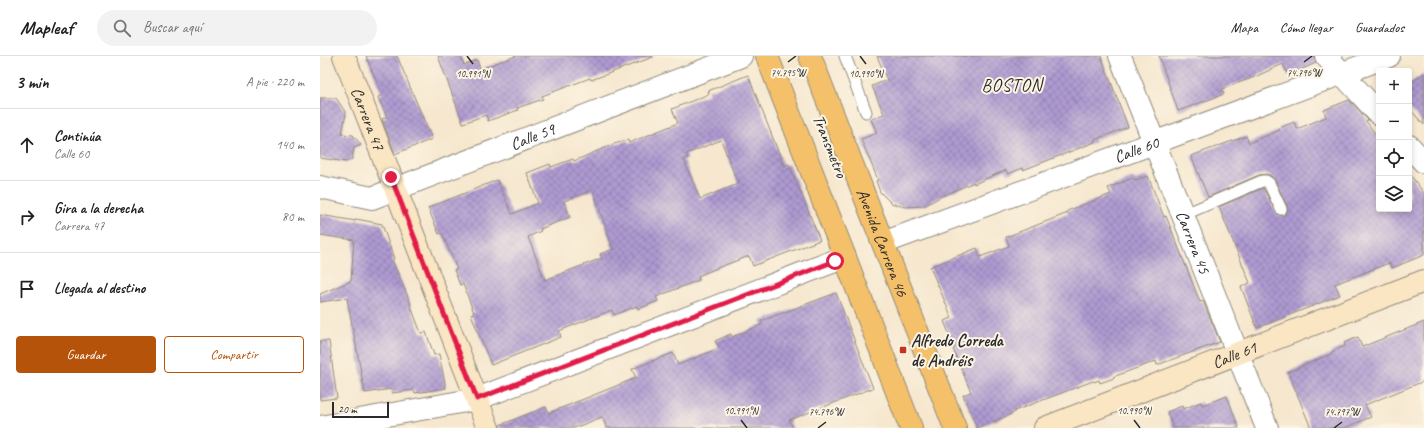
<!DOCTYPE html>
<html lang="es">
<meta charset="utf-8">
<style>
:root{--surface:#fff;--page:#f2f2f2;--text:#202124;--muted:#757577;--line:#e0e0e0;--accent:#b45309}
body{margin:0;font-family:Caveat,sans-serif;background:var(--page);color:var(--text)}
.controls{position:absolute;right:12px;top:12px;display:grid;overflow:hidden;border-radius:4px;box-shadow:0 2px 6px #0003}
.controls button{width:36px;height:36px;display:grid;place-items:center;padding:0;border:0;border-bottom:1px solid var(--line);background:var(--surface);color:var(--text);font:20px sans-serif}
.scale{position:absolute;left:12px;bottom:10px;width:57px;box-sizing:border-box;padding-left:4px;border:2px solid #2b2b2b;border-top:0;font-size:11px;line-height:14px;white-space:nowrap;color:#2b2b2b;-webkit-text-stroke:3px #fcf5e5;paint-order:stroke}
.stop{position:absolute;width:12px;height:12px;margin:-9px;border:3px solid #e11d48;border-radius:50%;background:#fff}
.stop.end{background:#e11d48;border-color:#fff;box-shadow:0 1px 4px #0008}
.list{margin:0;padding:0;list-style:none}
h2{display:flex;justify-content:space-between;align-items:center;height:52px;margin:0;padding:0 16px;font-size:17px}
h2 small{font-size:13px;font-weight:400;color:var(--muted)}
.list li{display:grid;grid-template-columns:26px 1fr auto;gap:12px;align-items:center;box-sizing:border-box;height:72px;padding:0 16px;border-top:1px solid var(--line)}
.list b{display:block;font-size:15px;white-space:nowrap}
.list p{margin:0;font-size:13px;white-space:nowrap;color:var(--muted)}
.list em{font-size:13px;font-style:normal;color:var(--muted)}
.actions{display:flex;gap:8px;padding:12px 16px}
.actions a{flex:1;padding:9px 0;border:1px solid var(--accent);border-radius:4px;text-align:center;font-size:14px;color:var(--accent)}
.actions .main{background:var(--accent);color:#fff}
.icon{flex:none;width:22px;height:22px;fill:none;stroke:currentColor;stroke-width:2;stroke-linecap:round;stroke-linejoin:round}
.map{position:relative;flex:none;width:1104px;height:372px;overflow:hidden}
header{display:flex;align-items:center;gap:24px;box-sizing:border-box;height:56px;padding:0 20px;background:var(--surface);border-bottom:1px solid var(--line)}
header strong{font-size:19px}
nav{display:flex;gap:22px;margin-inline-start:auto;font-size:14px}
.search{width:280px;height:36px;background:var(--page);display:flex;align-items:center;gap:10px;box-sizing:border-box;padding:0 14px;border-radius:22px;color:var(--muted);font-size:15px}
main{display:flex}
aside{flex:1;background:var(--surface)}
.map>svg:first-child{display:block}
.building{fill:url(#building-cross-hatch);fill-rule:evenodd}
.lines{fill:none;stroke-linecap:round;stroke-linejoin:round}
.lane-casing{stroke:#90897c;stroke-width:13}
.street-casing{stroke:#90897c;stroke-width:24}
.secondary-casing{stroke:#90897c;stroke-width:24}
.primary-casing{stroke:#90897c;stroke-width:24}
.lane{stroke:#fff;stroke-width:11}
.street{stroke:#fff;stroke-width:22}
.secondary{stroke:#fbe6c3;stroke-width:22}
.primary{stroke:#f4c16a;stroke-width:22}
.route{stroke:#e11d48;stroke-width:5}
.ticks{fill:none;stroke:#2b2b2b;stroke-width:1.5}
.poi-dot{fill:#c8321e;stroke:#fcf5e5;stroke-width:1.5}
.labels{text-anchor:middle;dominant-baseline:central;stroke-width:4;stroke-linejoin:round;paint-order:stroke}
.street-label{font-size:17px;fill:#2b2b2b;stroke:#fcf5e5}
.poi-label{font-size:17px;font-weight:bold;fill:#2b2b2b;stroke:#fcf5e5;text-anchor:start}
.neighbourhood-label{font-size:18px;letter-spacing:1px;fill:#2b2b2b;stroke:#fcf5e5}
.ticks-label{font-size:10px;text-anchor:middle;fill:#2b2b2b;stroke:#fcf5e5;stroke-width:4;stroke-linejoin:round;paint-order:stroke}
</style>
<header>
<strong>Mapleaf</strong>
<div class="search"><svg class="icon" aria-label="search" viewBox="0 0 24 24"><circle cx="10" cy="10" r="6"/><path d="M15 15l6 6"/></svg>Buscar aquí</div>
<nav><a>Mapa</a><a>Cómo llegar</a><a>Guardados</a></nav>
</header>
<main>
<aside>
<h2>3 min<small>A pie · 220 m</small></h2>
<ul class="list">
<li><svg class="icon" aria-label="ahead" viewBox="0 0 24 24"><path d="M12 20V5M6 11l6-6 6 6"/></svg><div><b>Continúa</b><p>Calle 60</p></div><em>140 m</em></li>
<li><svg class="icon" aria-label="right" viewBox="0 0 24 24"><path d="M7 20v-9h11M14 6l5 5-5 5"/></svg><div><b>Gira a la derecha</b><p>Carrera 47</p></div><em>80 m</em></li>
<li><svg class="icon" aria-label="arrive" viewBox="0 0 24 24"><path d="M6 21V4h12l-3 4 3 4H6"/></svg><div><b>Llegada al destino</b></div></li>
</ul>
<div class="actions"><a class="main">Guardar</a><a>Compartir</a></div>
</aside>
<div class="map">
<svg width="1104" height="372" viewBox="0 0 1104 372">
<defs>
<pattern id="building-cross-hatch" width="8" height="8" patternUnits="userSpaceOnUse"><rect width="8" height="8" fill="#ae9ad1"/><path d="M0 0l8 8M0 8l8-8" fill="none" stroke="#8e7eaa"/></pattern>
</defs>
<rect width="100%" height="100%" fill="#fcf5e5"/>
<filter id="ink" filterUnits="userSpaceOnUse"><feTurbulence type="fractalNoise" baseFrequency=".025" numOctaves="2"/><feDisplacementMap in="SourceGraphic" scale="8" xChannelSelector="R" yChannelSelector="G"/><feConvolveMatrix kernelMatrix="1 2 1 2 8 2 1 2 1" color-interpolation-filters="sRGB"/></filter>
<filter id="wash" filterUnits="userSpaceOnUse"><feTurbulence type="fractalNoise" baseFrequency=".012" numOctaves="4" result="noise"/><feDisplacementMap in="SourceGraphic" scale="16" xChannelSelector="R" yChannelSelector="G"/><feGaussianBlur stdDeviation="0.9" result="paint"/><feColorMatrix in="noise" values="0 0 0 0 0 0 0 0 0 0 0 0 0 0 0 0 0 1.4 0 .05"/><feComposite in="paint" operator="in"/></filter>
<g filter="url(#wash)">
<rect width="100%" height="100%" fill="#f6e7ce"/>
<g id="blocks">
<g class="building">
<polygon points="46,0 77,0 112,83 75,98 62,63 67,61 58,41 62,39"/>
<polygon points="118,0 141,0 144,9 157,4 160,13 196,0 333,0 333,1 271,24 270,22 222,40 223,43 197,52 198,54 168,65 166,59 143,67"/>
<polygon points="557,0 781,0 808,71 774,84 775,86 703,114 703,112 688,118 686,114 654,128 654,126 620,141 604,150 585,151 571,147 560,136 556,125 558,124 541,83 557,77 551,63 564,58 552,30 567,24"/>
<polygon points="839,0 994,0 996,7 968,19 963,8 937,20 902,33 904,38 858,55"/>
<polygon points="1104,17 1104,69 1089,52 1089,28"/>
<path d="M428,19L464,110L469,108L500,184L433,210L429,200L397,212L378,220L379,224L336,241L338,245L318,253L317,250L294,259L292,254L239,275L241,281L171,309L151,258L154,257L143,228L140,229L134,214L137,213L122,177L119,178L108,152L177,124L192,158L218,147L207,117L230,108L231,111L253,103L254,105L294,88L308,84L309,87L358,67L352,53L389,38L388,35ZM401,84L418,128L380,143L364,104L368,102L366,98ZM273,134L293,193L280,198L282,202L225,224L208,181L221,175L220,173L250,161L244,145Z"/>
<polygon points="0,42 16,42 26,57 22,78 33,79 41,89 34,92 32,103 26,106 0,102"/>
<polygon points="1029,44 1048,64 1046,65 1059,83 1059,153 1089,153 1089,117 1104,137 1104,199 1072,212 1069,207 1015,228 1020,239 937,272 921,231 930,227 899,151 943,132 957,158 961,160 964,159 968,154 967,150 955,124 950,119 946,118 939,119 888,141 871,100 926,80 929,87 960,74 959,72 974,66 977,73 1006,61 1004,54"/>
<polygon points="828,120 844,161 846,160 880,246 883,245 900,286 837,309 836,305 793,321 794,322 780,327 779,324 774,326 773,325 694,355 694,357 657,372 643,339 651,336 633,293 635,292 624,265 632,262 610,211 657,192 660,201 689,190 686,181 748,157 747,155 791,138 788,132 813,122 815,124"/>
<polygon points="0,159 36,165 36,163 62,168 74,203 72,204 91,248 90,248 101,277 106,276 114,299 119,298 126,332 95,337 94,334 72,337 71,333 45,337 27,242 0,246 0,238 31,225 34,184 0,179"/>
<polygon points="516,237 553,332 469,364 473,372 287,372 282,361 254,372 180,372 180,369 226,351 229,357 316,322 312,313 353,297 358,309 399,292 395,285 411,278 412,281 443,268 441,265"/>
<polygon points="1104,266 1104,325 1045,349 1051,361 1024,372 991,372 968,316 1011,298 1011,296 1025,290 1024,287 1038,281 1042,291"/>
<polygon points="0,285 9,285 17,342 0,344"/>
<polygon points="907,340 919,372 853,372 847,356 862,350 863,353 881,346 882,349"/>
</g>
</g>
</g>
<g filter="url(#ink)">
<use href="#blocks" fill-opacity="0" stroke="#90897c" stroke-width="1"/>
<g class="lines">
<defs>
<g id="lane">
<polyline points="525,0 546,56"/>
<polyline points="863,159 942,125 946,125 949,127 961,153"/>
</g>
<g id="street">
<path id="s1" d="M800,0L947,372"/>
<polyline points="1006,0 1059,58"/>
<polyline points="1089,90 1104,106"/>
<path id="s2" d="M0,131L52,142L421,0"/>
<path id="s3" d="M563,187L1069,0"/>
<polyline points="0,371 157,343 525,201"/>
</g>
<g id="secondary">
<path id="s4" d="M24,0L168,372"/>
<path id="s5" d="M725,372L1104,225"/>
</g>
<g id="primary">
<polyline points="447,0 591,372"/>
<path id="s6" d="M490,0L635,372"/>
</g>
</defs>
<use href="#lane" class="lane-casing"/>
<use href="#street" class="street-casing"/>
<use href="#secondary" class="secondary-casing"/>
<use href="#primary" class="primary-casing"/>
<use href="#lane" class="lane"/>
<use href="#street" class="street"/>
<use href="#secondary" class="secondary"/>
<use href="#primary" class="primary"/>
</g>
</g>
<g class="lines" filter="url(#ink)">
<polyline class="route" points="71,121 157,343 515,205"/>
</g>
<path class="ticks" d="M147,0L153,8M540,0L546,8M468,6L476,0M984,6L992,0M421,364L427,372M814,364L820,372M498,372L506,366M1014,372L1022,366"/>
<rect class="poi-dot" x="579" y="290" width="8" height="8" rx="2"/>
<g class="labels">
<g class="street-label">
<text stroke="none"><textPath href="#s4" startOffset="67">Carrera 47</textPath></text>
<text stroke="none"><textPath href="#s2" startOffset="225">Calle 59</textPath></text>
<text transform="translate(510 90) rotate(68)">Transmetro</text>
<text stroke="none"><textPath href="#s3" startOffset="270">Calle 60</textPath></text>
<text stroke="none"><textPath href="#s6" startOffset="200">Avenida Carrera 46</textPath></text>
<text stroke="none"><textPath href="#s1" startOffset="200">Carrera 45</textPath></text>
<text stroke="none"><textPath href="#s5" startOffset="203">Calle 61</textPath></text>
</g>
<g class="poi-label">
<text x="591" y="284">Alfredo Correda<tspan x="591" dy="20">de Andréis</tspan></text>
</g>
<g class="neighbourhood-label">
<text x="692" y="29">BOSTON</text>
</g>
</g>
<g class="ticks-label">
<text x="468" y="20">74.795°W</text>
<text x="984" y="20">74.796°W</text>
<text x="153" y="21">10.991°N</text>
<text x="546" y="21">10.990°N</text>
<text x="421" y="358">10.991°N</text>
<text x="814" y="358">10.990°N</text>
<text x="506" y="359">74.796°W</text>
<text x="1022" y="359">74.797°W</text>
</g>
</svg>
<div class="controls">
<button>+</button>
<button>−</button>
<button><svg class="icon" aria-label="locate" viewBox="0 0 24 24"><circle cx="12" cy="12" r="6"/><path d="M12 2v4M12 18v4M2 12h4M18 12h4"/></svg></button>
<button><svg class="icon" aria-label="layers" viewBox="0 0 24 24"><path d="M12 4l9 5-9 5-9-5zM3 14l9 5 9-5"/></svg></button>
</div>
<div class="scale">20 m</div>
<div class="stop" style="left:515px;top:205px"></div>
<div class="stop end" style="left:71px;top:121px"></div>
</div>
</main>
